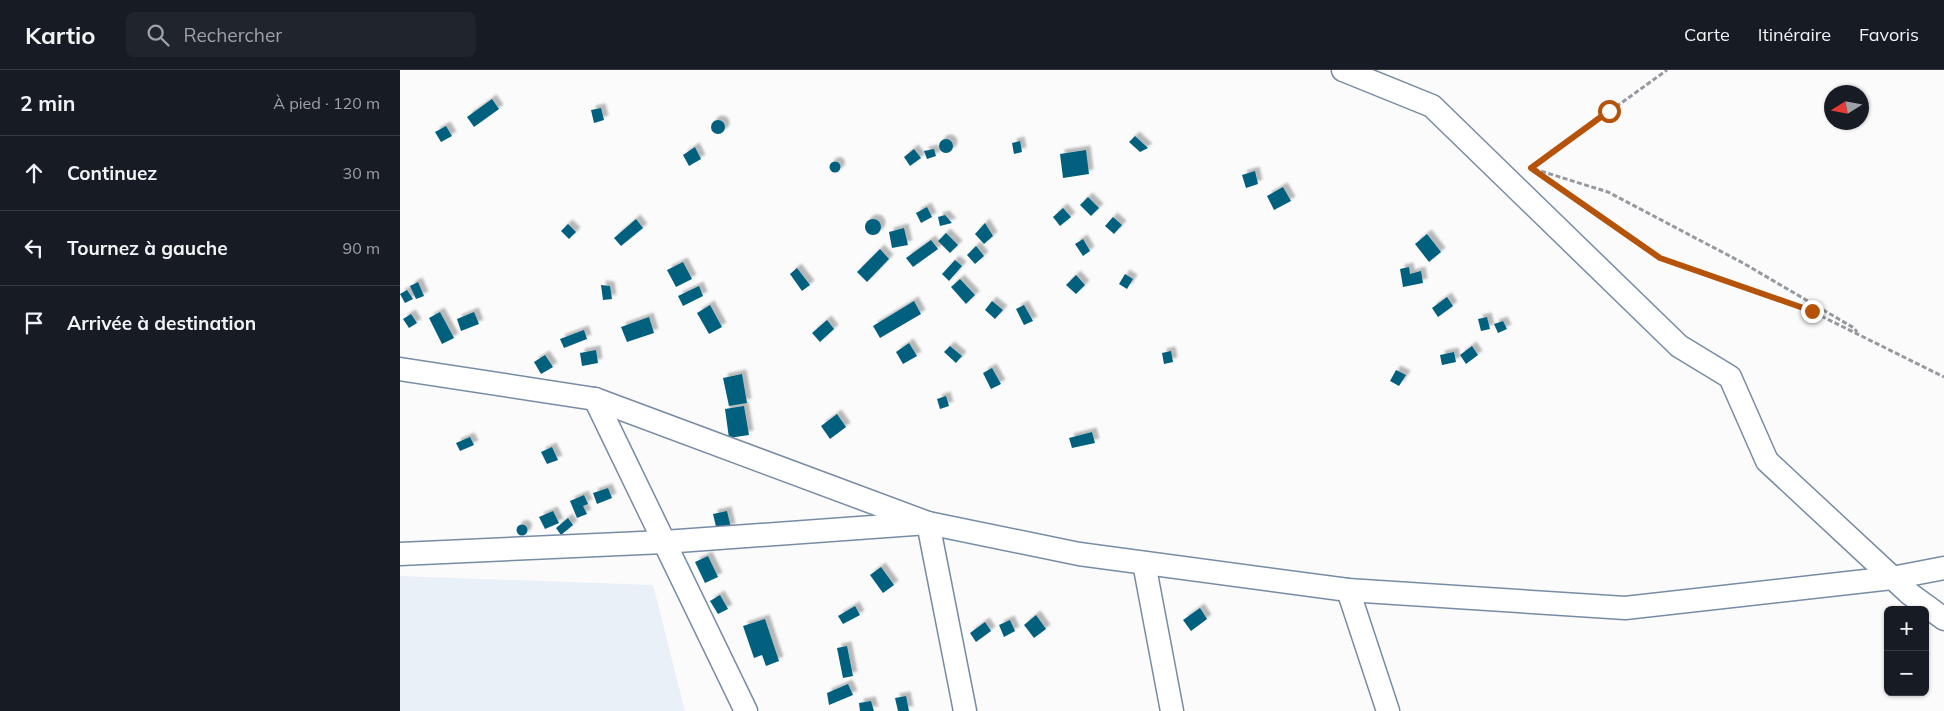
<!DOCTYPE html>
<html lang="fr">
<meta charset="utf-8">
<style>
:root{--surface:#171b24;--page:#20242c;--text:#f1f3f6;--muted:#9ea1a6;--line:#363941}
body{margin:0;font-family:Mulish,sans-serif;background:var(--page);color:var(--text)}
.controls{position:absolute;right:15px;bottom:15px;display:grid;overflow:hidden;border-radius:8px;box-shadow:0 1px 4px #0004}
.controls button{width:45px;height:45px;display:grid;place-items:center;padding:0;border:0;border-bottom:1px solid var(--line);background:var(--surface);color:var(--text);font:25px sans-serif}
.compass{position:absolute;left:1424px;top:15px;width:45px;height:45px;border-radius:50%;background:var(--surface);box-shadow:0 1px 4px #0004;rotate:259deg}
.stop{position:absolute;width:15px;height:15px;margin:-11px;border:4px solid #b45309;border-radius:50%;background:#fff}
.stop.end{background:#b45309;border-color:#fff;box-shadow:0 1px 5px #0008}
.list{margin:0;padding:0;list-style:none}
h2{display:flex;justify-content:space-between;align-items:center;height:65px;margin:0;padding:0 20px;font-size:21px}
h2 small{font-size:16px;font-weight:400;color:var(--muted)}
.list li{display:grid;grid-template-columns:32px 1fr auto;gap:15px;align-items:center;box-sizing:border-box;height:75px;padding:0 20px;border-top:1px solid var(--line)}
.list b{display:block;font-size:19px;white-space:nowrap}
.list em{font-size:16px;font-style:normal;color:var(--muted)}
.icon{flex:none;width:28px;height:28px;fill:none;stroke:currentColor;stroke-width:2;stroke-linecap:round;stroke-linejoin:round}
.map{position:relative;flex:none;width:1544px;height:641px;overflow:hidden}
header{display:flex;align-items:center;gap:30px;box-sizing:border-box;height:70px;padding:0 25px;background:var(--surface);border-bottom:1px solid var(--line)}
header strong{font-size:24px}
nav{display:flex;gap:28px;margin-inline-start:auto;font-size:18px}
.search{width:350px;height:45px;background:var(--page);display:flex;align-items:center;gap:12px;box-sizing:border-box;padding:0 18px;border-radius:8px;color:var(--muted);font-size:19px}
main{display:flex}
aside{flex:1;background:var(--surface)}
.map>svg:first-child{display:block}
.built{fill:#eaf0f7}
.building{fill:#02607e;filter:url(#shadow)}
.lines{fill:none;stroke-linecap:round;stroke-linejoin:round}
.minor-casing{stroke:#768ca5;stroke-width:25}
.path{stroke:#969aa0;stroke-width:3;stroke-dasharray:5 2.5;stroke-linecap:butt}
.minor{stroke:#fff;stroke-width:22}
.route{stroke:#b45309;stroke-width:6}
</style>
<header>
<strong>Kartio</strong>
<div class="search"><svg class="icon" aria-label="search" viewBox="0 0 24 24"><circle cx="10" cy="10" r="6"/><path d="M15 15l6 6"/></svg>Rechercher</div>
<nav><a>Carte</a><a>Itinéraire</a><a>Favoris</a></nav>
</header>
<main>
<aside>
<h2>2 min<small>À pied · 120 m</small></h2>
<ul class="list">
<li><svg class="icon" aria-label="ahead" viewBox="0 0 24 24"><path d="M12 20V5M6 11l6-6 6 6"/></svg><div><b>Continuez</b></div><em>30 m</em></li>
<li><svg class="icon" aria-label="left" viewBox="0 0 24 24"><path d="M17 20v-9H6M10 6l-5 5 5 5"/></svg><div><b>Tournez à gauche</b></div><em>90 m</em></li>
<li><svg class="icon" aria-label="arrive" viewBox="0 0 24 24"><path d="M6 21V4h12l-3 4 3 4H6"/></svg><div><b>Arrivée à destination</b></div></li>
</ul>
</aside>
<div class="map">
<svg width="1544" height="641" viewBox="0 0 1544 641">
<defs>
<filter id="shadow"><feDropShadow dx="4.5" dy="-4.5" stdDeviation="1" flood-color="#0004"/></filter>
</defs>
<rect width="100%" height="100%" fill="#fbfbfb"/>
<polygon class="built" points="0,506 253,515 285,641 0,641"/>
<g class="building">
<polygon points="92,29 99,39 74,57 67,47"/>
<polygon points="201,38 204,50 194,53 191,40"/>
<circle cx="318" cy="57" r="7"/>
<polygon points="46,56 52,66 41,72 35,62"/>
<polygon points="735,66 748,78 740,82 729,72"/>
<circle cx="546" cy="76" r="7"/>
<polygon points="620,71 622,82 614,84 612,73"/>
<polygon points="295,77 301,89 289,96 283,85"/>
<polygon points="514,79 521,88 510,96 504,87"/>
<polygon points="534,79 536,86 527,89 524,81"/>
<polygon points="686,80 689,104 663,108 660,84"/>
<circle cx="435" cy="97" r="5.5"/>
<polygon points="855,101 858,114 846,118 842,105"/>
<polygon points="883,117 891,131 874,140 867,126"/>
<polygon points="688,127 699,138 691,146 680,135"/>
<polygon points="527,137 532,147 521,153 516,143"/>
<polygon points="663,138 671,147 660,156 653,147"/>
<polygon points="545,145 552,153 540,156 538,147"/>
<polygon points="713,147 722,155 714,164 705,156"/>
<polygon points="236,149 243,158 221,176 214,168"/>
<circle cx="473" cy="157" r="8"/>
<polygon points="585,153 593,166 584,174 575,164"/>
<polygon points="168,154 176,162 169,169 161,161"/>
<polygon points="504,158 508,175 492,178 489,162"/>
<polygon points="546,163 558,175 550,183 538,171"/>
<polygon points="1027,164 1041,182 1029,192 1015,174"/>
<polygon points="683,169 690,181 683,186 675,174"/>
<polygon points="531,170 538,179 513,197 506,188"/>
<polygon points="576,176 584,186 575,194 567,185"/>
<polygon points="480,179 489,189 467,212 457,202"/>
<polygon points="555,190 562,196 549,211 542,204"/>
<polygon points="283,192 292,209 276,217 267,200"/>
<polygon points="1009,197 1010,204 1021,201 1023,213 1003,217 1000,199"/>
<polygon points="397,198 410,215 402,221 390,204"/>
<polygon points="725,204 733,209 727,219 719,214"/>
<polygon points="676,205 685,215 676,224 666,215"/>
<polygon points="560,209 575,225 566,234 551,217"/>
<polygon points="18,212 24,226 16,229 10,216"/>
<polygon points="201,215 210,216 212,229 203,230"/>
<polygon points="299,216 303,226 283,236 278,226"/>
<polygon points="7,220 13,229 5,233 0,224"/>
<polygon points="1047,227 1053,236 1038,247 1032,238"/>
<polygon points="514,231 521,244 480,268 473,256"/>
<polygon points="592,231 603,240 595,249 585,240"/>
<polygon points="310,235 322,257 309,264 297,243"/>
<polygon points="624,235 633,251 624,255 616,239"/>
<polygon points="40,242 54,268 42,274 29,248"/>
<polygon points="74,242 79,254 61,261 57,249"/>
<polygon points="11,244 17,253 9,258 3,249"/>
<polygon points="249,247 254,263 227,272 221,257"/>
<polygon points="1087,247 1090,259 1081,261 1078,249"/>
<polygon points="427,250 434,259 420,272 412,263"/>
<polygon points="1103,251 1107,259 1098,263 1094,254"/>
<polygon points="184,260 187,269 164,278 160,269"/>
<polygon points="509,273 517,286 503,294 496,282"/>
<polygon points="550,276 562,286 556,293 544,282"/>
<polygon points="1072,276 1078,285 1066,294 1060,285"/>
<polygon points="196,280 198,293 182,296 180,283"/>
<polygon points="771,281 773,292 764,294 762,283"/>
<polygon points="1054,282 1056,292 1042,295 1040,285"/>
<polygon points="145,285 153,297 141,304 134,292"/>
<polygon points="592,298 601,314 591,319 583,303"/>
<polygon points="996,300 1006,305 999,316 990,311"/>
<polygon points="342,304 347,333 329,336 323,308"/>
<polygon points="546,326 549,336 540,339 537,329"/>
<polygon points="344,336 349,365 329,368 325,339"/>
<polygon points="437,344 446,357 430,369 421,356"/>
<polygon points="692,362 695,373 672,378 669,368"/>
<polygon points="70,367 74,375 60,381 56,373"/>
<polygon points="152,377 158,390 147,394 141,382"/>
<polygon points="208,418 212,428 197,434 193,423"/>
<polygon points="184,425 188,434 183,436 187,444 177,448 170,431"/>
<polygon points="153,441 159,453 145,459 139,447"/>
<polygon points="327,441 331,458 317,461 313,444"/>
<polygon points="168,448 173,455 161,465 156,458"/>
<circle cx="122" cy="460" r="5.5"/>
<polygon points="308,486 318,507 305,513 295,492"/>
<polygon points="481,497 494,515 483,523 470,505"/>
<polygon points="320,525 328,539 318,544 310,531"/>
<polygon points="455,536 460,545 443,554 438,546"/>
<polygon points="800,538 807,549 791,561 783,550"/>
<polygon points="636,545 646,559 634,568 624,555"/>
<polygon points="365,549 379,591 366,596 362,585 354,588 343,556"/>
<polygon points="610,550 615,561 604,567 599,555"/>
<polygon points="585,552 591,561 576,572 570,563"/>
<polygon points="447,576 453,606 443,608 437,578"/>
<polygon points="448,614 453,625 429,635 427,623"/>
<polygon points="506,626 509,641 498,641 495,628"/>
<polygon points="471,631 474,641 460,641 459,633"/>
</g>
<g class="lines">
<defs>
<g id="minor">
<polyline points="943,0 1032,36 1279,276 1330,307 1367,391 1510,524 1544,549"/>
<polyline points="0,299 195,329 528,453 565,641"/>
<polyline points="195,329 346,641"/>
<polyline points="0,484 264,472 528,453 679,484 948,520 1225,538 1492,508 1544,498"/>
<polyline points="744,493 772,641"/>
<polyline points="948,520 988,641"/>
</g>
</defs>
<use href="#minor" class="minor-casing"/>
<g class="path">
<polyline points="1130,97 1260,188 1411,241 1544,307"/>
<polyline points="1131,98 1267,0"/>
<polyline points="1134,99 1208,122 1343,193 1454,258 1457,262"/>
</g>
<use href="#minor" class="minor"/>
</g>
<g class="lines">
<polyline class="route" points="1209,41 1131,98 1260,188 1412,241"/>
</g>
</svg>
<div class="controls">
<button>+</button>
<button>−</button>
</div>
<svg class="compass" viewBox="-18 -18 36 36"><path d="M0-13l5 13h-10z" fill="#e53935"/><path d="M0 13l5-13h-10z" fill="#9ea1a6"/></svg>
<div class="stop" style="left:1209px;top:41px"></div>
<div class="stop end" style="left:1412px;top:241px"></div>
</div>
</main>
